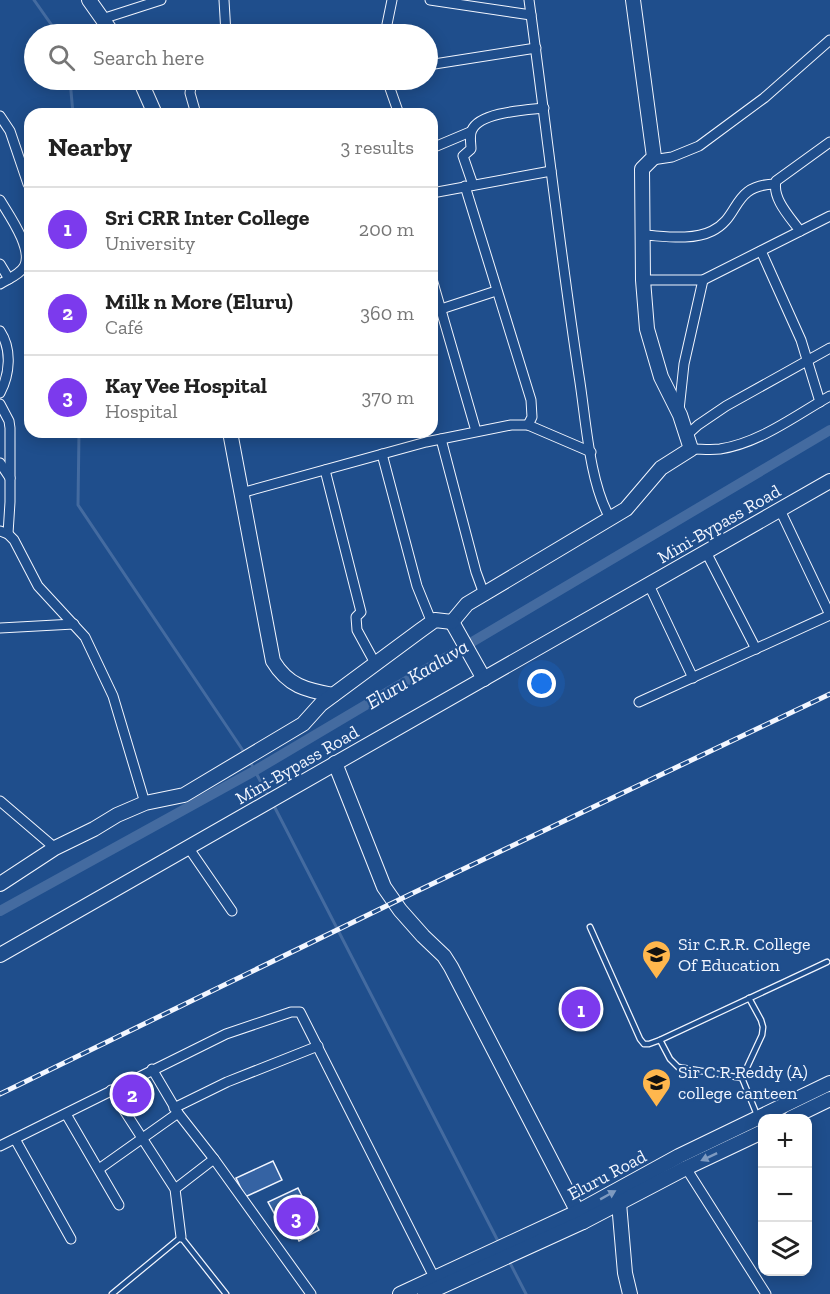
<!DOCTYPE html>
<meta charset="utf-8">
<style>
:root{--surface:#fff;--page:#f6f6f6;--text:#222;--muted:#767676;--line:#e0e0e0;--accent:#7c3aed}
body{margin:0;font-family:"Zilla Slab",serif;background:var(--page);color:var(--text)}
.controls{position:absolute;right:18px;bottom:18px;display:grid;overflow:hidden;border-radius:12px;box-shadow:0 3px 15px #0003}
.controls button{width:54px;height:54px;display:grid;place-items:center;padding:0;border:0;border-bottom:2px solid var(--line);background:var(--surface);color:var(--text);font:30px sans-serif}
.you{position:absolute;left:542px;top:684px;width:21px;height:21px;margin:-15px;border:4px solid #fff;border-radius:50%;background:#1a73e8;box-shadow:0 0 0 9px #1a73e833}
.badge{display:grid;place-items:center;width:39px;height:39px;border-radius:50%;background:var(--accent);color:#fff;font-size:20px;font-weight:700}
.pin{position:absolute;translate:-50% -50%;border:3px solid #fff;box-shadow:0 2px 6px #0006}
.list{margin:0;padding:0;list-style:none}
h2{display:flex;justify-content:space-between;align-items:center;height:78px;margin:0;padding:0 24px;font-size:26px}
h2 small{font-size:20px;font-weight:400;color:var(--muted)}
.list li{display:grid;grid-template-columns:39px 1fr auto;gap:18px;align-items:center;box-sizing:border-box;height:84px;padding:0 24px;border-top:2px solid var(--line)}
.list b{display:block;font-size:22px;white-space:nowrap}
.list p{margin:0;font-size:20px;white-space:nowrap;color:var(--muted)}
.list em{font-size:20px;font-style:normal;color:var(--muted)}
.icon{flex:none;width:33px;height:33px;fill:none;stroke:currentColor;stroke-width:2;stroke-linecap:round;stroke-linejoin:round}
.map{position:relative;flex:none;width:830px;height:1294px;overflow:hidden}
.search{position:absolute;background:var(--surface);box-shadow:0 3px 15px #0003;left:24px;top:24px;width:414px;height:66px;display:flex;align-items:center;gap:15px;box-sizing:border-box;padding:0 21px;border-radius:33px;color:var(--muted);font-size:22px}
.panel{position:absolute;background:var(--surface);box-shadow:0 3px 15px #0003;left:24px;top:108px;width:414px;height:330px;border-radius:18px}
.map>svg:first-child{display:block}
.lines{fill:none;stroke-linecap:round;stroke-linejoin:round}
.stream{stroke:#446ba0;stroke-width:3}
.canal{stroke:#446ba0;stroke-width:10}
.building{fill:#3563a3;stroke:#f2f6ff;stroke-width:1.5}
.lane-casing{stroke:#f2f6ff;stroke-width:7}
.street-casing{stroke:#f2f6ff;stroke-width:11}
.secondary-casing{stroke:#f2f6ff;stroke-width:16}
.lane{stroke:#1f4e8c;stroke-width:4.5}
.street{stroke:#1f4e8c;stroke-width:9}
.secondary{stroke:#1f4e8c;stroke-width:14}
.rail-casing{stroke:#f2f6ff;stroke-width:5}
.rail{stroke:#1f4e8c;stroke-width:3;stroke-dasharray:9;stroke-linecap:butt}
.oneway{fill:#7e9ac0}
.labels{text-anchor:middle;dominant-baseline:central;stroke-width:4.5;stroke-linejoin:round;paint-order:stroke}
.street-label{font-size:18px;fill:#f2f6ff;stroke:#1f4e8c}
.poi-label{font-size:18px;fill:#f2f6ff;stroke:#1f4e8c;text-anchor:start}
.water-label{font-size:20px;font-style:italic;fill:#f2f6ff;stroke:#1f4e8c}
</style>
<div class="map">
<svg width="830" height="1294" viewBox="0 0 830 1294">
<rect width="100%" height="100%" fill="#1f4e8c"/>
<g class="lines">
<g class="stream">
<polyline points="34,0 58,34"/>
<polyline points="70,80 73,114"/>
<polyline points="79,432 78,505 246,755"/>
<polyline points="249,760 269,797"/>
<polyline points="272,802 500,1245"/>
<polyline points="509,1261 526,1294"/>
</g>
<polyline class="canal" points="0,911 256,770 830,430"/>
</g>
<g class="building">
<polygon points="273,1161 282,1180 245,1197 236,1178"/>
<polygon points="298,1188 319,1230 299,1241 283,1208 274,1213 268,1202"/>
</g>
<g class="lines">
<defs>
<g id="lane">
<polyline points="590,927 640,1039 644,1044 649,1044 660,1040 827,962"/>
<polyline points="660,1040 670,1059 678,1067 742,1078 762,1035 763,1027 761,1020 749,998"/>
<polyline points="742,1078 757,1115"/>
<polyline points="112,1294 181,1237 226,1294"/>
</g>
<g id="street">
<polyline points="224,0 226,34"/>
<polyline points="430,0 531,15"/>
<path d="M529,0C546,125 560,251 579,376C586,419 589,482 610,518"/>
<polyline points="102,19 161,0"/>
<polyline points="385,34 392,0"/>
<polyline points="428,65 536,48"/>
<polyline points="192,80 190,93 196,114"/>
<polyline points="387,80 399,114"/>
<polyline points="0,116 10,131 28,184"/>
<polyline points="432,148 470,132"/>
<polyline points="652,160 672,157 699,146 764,98 830,40"/>
<path d="M473,185L463,156L471,149C471,143 469,135 472,130C480,112 526,110 544,108"/>
<polyline points="465,186 531,400 532,417 528,425"/>
<polyline points="432,193 551,171"/>
<path d="M0,200C9,215 34,250 24,267C19,275 8,279 0,284"/>
<path d="M800,231C790,217 772,199 776,181L830,142"/>
<path d="M643,235C664,236 692,241 712,231C741,217 731,185 775,184"/>
<polyline points="761,251 801,340 820,402"/>
<polyline points="0,264 9,279"/>
<polyline points="432,279 476,431"/>
<polyline points="643,280 703,280 830,216"/>
<polyline points="432,312 496,291"/>
<path d="M0,331C12,349 10,374 0,393"/>
<polyline points="0,404 9,421 10,428 10,502 8,534"/>
<polyline points="679,410 684,364 703,280"/>
<polyline points="687,435 698,425 726,406 830,348"/>
<polyline points="441,439 476,572 484,594"/>
<path d="M691,449C701,449 711,450 720,449C760,443 796,415 830,396"/>
<polyline points="382,454 417,586 432,623"/>
<polyline points="0,463 10,478"/>
<polyline points="325,470 361,612 356,617 357,630 375,663"/>
<polyline points="241,493 426,442 511,425 528,425 591,452"/>
<polyline points="780,510 830,615"/>
<polyline points="0,531 8,534 14,540 38,586 85,637 113,696 145,803"/>
<polyline points="706,552 756,649"/>
<polyline points="649,585 693,678"/>
<polyline points="0,628 74,624"/>
<polyline points="639,702 830,615"/>
<polyline points="0,801 55,848"/>
<polyline points="188,847 232,911"/>
<polyline points="152,1069 178,1113 214,1159 311,1294"/>
<polyline points="111,1090 175,1189 181,1237"/>
<polyline points="174,1108 227,1082 318,1046"/>
<polyline points="66,1114 119,1205"/>
<polyline points="15,1139 71,1239"/>
<polyline points="0,1146 226,1034 291,1012 300,1012 435,1279"/>
<polyline points="686,1168 766,1294"/>
<polyline points="99,1169 178,1113"/>
<polyline points="175,1189 214,1159"/>
</g>
<g id="secondary">
<polyline points="89,0 113,34"/>
<polyline points="140,80 155,114"/>
<path d="M230,432L273,661C288,686 306,690 333,695"/>
<polyline points="452,622 467,604 626,509 661,468 691,449 680,415 661,377 647,329 643,280 642,169 654,157 633,0"/>
<polyline points="452,622 484,679"/>
<polyline points="335,763 384,887 400,910 423,936 444,956 451,967 583,1222"/>
<polyline points="0,884 55,848 94,829 117,815 145,803 184,795 303,724 321,704 421,630 435,620 452,622"/>
<polyline points="0,955 830,481"/>
<polyline points="791,1118 830,1099"/>
<polyline points="619,1203 625,1273 630,1294"/>
<polyline points="400,1294 577,1212 679,1156 830,1083"/>
<polyline points="425,1294 583,1222 686,1168 762,1132"/>
</g>
</defs>
<use href="#lane" class="lane-casing"/>
<use href="#street" class="street-casing"/>
<use href="#secondary" class="secondary-casing"/>
<use href="#lane" class="lane"/>
<use href="#street" class="street"/>
<use href="#secondary" class="secondary"/>
<defs>
<polyline id="rail" points="0,1094 413,893 830,694"/>
</defs>
<use href="#rail" class="rail-casing"/>
<use href="#rail" class="rail"/>
</g>
<defs><path id="oneway-solid" d="M-6-.8H1V-3.2L6.5 0L1 3.2V.8H-6Z" transform="scale(1.5)"/></defs>
<g class="oneway">
<use href="#oneway-solid" transform="translate(709 1157) rotate(155)"/>
<use href="#oneway-solid" transform="translate(608 1195) rotate(-29)"/>
</g>
<defs>
<symbol id="university-pin" viewBox="-11 -11 22 30"><path d="M0 17L-7.5 6A9.5 9.5 0 1 1 7.5 6Z" fill="#ffb74d" stroke="#1f4e8c"/><path d="M0-5L7-2L0 1L-7-2ZM-4 1L0 2.5L4 1V4Q0 6-4 4Z" fill="#111"/></symbol>
</defs>
<g fill-rule="evenodd">
<use href="#university-pin" x="640" y="938" width="33" height="45"/>
<use href="#university-pin" x="640" y="1066" width="33" height="45"/>
</g>
<g class="labels">
<g class="street-label">
<text transform="translate(719 524) rotate(-30)">Mini-Bypass Road</text>
<text transform="translate(297 765) rotate(-30)">Mini-Bypass Road</text>
<text transform="translate(607 1175) rotate(-28)">Eluru Road</text>
</g>
<g class="poi-label">
<text x="678" y="944">Sir C.R.R. College<tspan x="678" dy="21">Of Education</tspan></text>
<text x="678" y="1072">Sir C R Reddy (A)<tspan x="678" dy="21">college canteen</tspan></text>
</g>
<g class="water-label">
<text transform="translate(417 674) rotate(-31)">Eluru Kaaluva</text>
</g>
</g>
</svg>
<div class="controls">
<button>+</button>
<button>−</button>
<button><svg class="icon" aria-label="layers" viewBox="0 0 24 24"><path d="M12 4l9 5-9 5-9-5zM3 14l9 5 9-5"/></svg></button>
</div>
<div class="you"></div>
<div class="pin badge" style="left:581px;top:1009px">1</div>
<div class="pin badge" style="left:132px;top:1094px">2</div>
<div class="pin badge" style="left:296px;top:1217px">3</div>
<div class="search"><svg class="icon" aria-label="search" viewBox="0 0 24 24"><circle cx="10" cy="10" r="6"/><path d="M15 15l6 6"/></svg>Search here</div>
<section class="panel">
<h2>Nearby<small>3 results</small></h2>
<ul class="list">
<li><span class="badge">1</span><div><b>Sri CRR Inter College</b><p>University</p></div><em>200 m</em></li>
<li><span class="badge">2</span><div><b>Milk n More (Eluru)</b><p>Café</p></div><em>360 m</em></li>
<li><span class="badge">3</span><div><b>Kay Vee Hospital</b><p>Hospital</p></div><em>370 m</em></li>
</ul>
</section>
</div>
